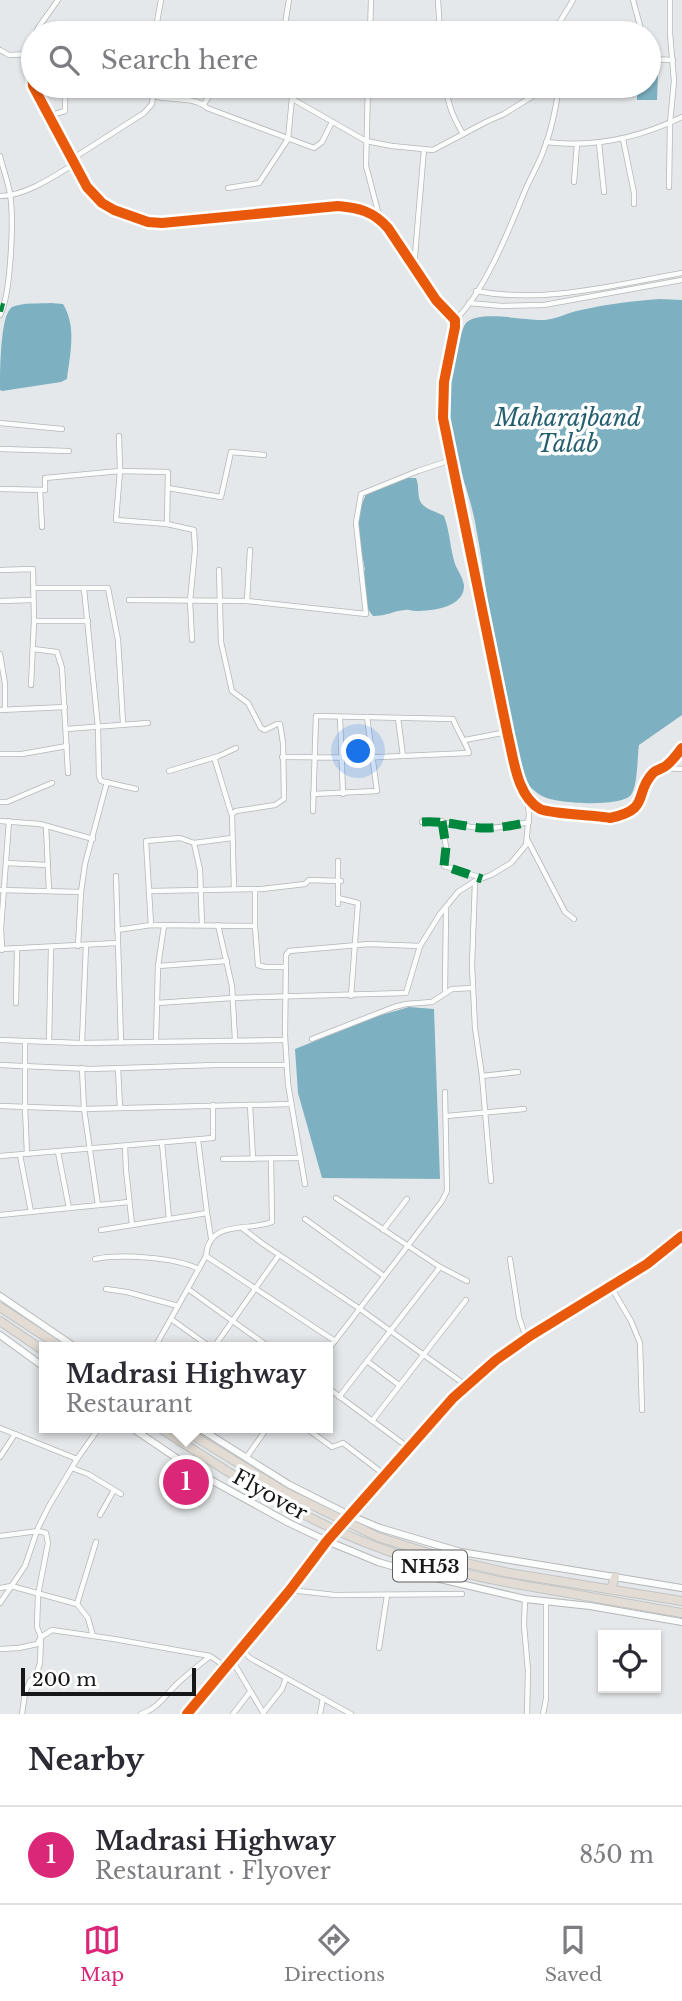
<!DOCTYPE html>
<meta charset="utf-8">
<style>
:root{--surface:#fff;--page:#f2f2f3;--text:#2b2b33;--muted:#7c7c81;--line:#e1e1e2;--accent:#db2777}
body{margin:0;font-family:"Libre Baskerville",serif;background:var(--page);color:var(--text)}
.controls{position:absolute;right:21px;bottom:21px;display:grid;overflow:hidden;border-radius:0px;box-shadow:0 2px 5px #0004}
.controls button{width:63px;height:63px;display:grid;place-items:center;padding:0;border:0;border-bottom:2px solid var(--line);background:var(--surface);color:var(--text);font:35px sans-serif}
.scale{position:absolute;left:21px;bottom:18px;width:175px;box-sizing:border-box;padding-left:7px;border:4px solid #161719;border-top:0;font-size:19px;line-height:24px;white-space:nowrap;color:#161719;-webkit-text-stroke:5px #fff;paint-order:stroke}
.you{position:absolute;left:359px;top:752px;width:24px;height:24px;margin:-18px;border:5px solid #fff;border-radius:50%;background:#1a73e8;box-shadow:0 0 0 10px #1a73e833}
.badge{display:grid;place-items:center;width:46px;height:46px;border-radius:50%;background:var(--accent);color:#fff;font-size:23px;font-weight:700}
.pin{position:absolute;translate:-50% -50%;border:4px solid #fff;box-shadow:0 2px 7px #0006}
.popup{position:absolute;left:39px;top:1342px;width:294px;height:91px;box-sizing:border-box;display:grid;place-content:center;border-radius:0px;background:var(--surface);filter:drop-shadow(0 2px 5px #0005);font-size:23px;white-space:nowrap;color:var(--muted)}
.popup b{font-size:26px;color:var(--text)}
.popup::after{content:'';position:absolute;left:50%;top:100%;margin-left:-14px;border:14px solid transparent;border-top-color:var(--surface)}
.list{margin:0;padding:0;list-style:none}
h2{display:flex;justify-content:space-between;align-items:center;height:91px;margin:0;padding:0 28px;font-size:30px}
h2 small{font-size:23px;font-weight:400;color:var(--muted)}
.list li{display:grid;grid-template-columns:46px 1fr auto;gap:21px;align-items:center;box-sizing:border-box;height:98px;padding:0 28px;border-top:2px solid var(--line)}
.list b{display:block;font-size:26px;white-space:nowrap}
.list p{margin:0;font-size:23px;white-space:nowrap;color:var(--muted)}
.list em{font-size:23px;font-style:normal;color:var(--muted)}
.icon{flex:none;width:38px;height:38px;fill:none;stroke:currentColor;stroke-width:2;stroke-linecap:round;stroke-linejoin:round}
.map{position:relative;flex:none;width:682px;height:1714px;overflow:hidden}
.search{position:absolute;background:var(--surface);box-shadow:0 2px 5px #0004;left:21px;right:21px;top:21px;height:77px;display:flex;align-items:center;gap:18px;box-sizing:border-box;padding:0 24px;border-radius:38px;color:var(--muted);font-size:26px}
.sheet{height:189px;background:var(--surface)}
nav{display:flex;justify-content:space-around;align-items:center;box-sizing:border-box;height:98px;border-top:2px solid var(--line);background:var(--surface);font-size:19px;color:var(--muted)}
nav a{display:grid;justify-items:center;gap:4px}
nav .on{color:var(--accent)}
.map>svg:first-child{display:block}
.water{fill:#7db1c1}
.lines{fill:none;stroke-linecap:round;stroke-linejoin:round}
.minor-casing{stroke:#b4b6b7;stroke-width:6}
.tertiary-casing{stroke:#b4b6b7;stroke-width:8}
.trunk-casing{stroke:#c2c4c5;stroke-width:10}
.minor{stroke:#fbfcfc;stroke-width:4.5}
.tertiary{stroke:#fbfcfc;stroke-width:6}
.trunk{stroke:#e2dcd4;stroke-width:8}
.trunk-bridge-casing{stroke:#c2c4c5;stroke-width:10;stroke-linecap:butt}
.trunk-bridge{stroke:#e2dcd4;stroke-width:8}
.quiet{stroke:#00873e;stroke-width:9;stroke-dasharray:18 9;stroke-linecap:butt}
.cycleway-casing{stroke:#fff;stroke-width:15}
.cycleway{stroke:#e8590c;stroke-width:10}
.labels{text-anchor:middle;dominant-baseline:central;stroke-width:7;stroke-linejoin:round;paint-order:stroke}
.shield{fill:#fff;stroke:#5c5d5e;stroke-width:2}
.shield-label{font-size:19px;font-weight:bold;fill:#161719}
.street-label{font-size:21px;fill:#161719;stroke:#fff}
.water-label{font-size:23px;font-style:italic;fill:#245f70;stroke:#fff}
</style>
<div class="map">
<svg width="682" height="1714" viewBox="0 0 682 1714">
<rect width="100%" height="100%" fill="#e5e8ea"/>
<g class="water">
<polygon points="649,75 658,75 657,100 637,100 637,86 649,86"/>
<path d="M660,299L682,300V715L639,745C637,757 638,789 630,796C618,807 556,804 542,796C536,793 526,784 524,778C518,765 516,750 512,737C493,667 489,594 475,522C468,485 449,447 448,409C448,395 458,329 467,322C482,310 525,321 545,320C557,319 569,312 581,310C607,304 633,301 660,299Z"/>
<path d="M51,303L63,304C77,327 70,354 67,379L61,382L2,391L0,390C0,373 0,314 12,307C24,302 39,304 51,303Z"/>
<path d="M403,478H416C420,486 416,499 423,505C429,511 438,512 444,516C450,532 450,548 455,564C458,571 463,578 464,585C465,607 433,611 416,611C411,611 410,609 405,610C393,611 387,616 373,616L364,604L359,576L365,570L358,535V514L366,494Z"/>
<polygon points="409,1007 434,1009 440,1179 322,1178 298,1093 295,1049 378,1016"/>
</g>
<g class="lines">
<defs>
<g id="minor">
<polyline points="438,0 440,33"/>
<polyline points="633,0 642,33"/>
<polyline points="36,33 38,28 58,0"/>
<polyline points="155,33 161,0"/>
<polyline points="275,33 284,25"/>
<polyline points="287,33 285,24 289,0"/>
<polyline points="370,33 371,0"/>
<polyline points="553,33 573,0"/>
<path d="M33,44L31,54L33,86L87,187L102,203L114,210L148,222L162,223L338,206C359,208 373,211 388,228L436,300L455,320V327L444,382L443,418L508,736C514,760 517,796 540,809C550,814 595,815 610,818C652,809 633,794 653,773C657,769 663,769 667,765C673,760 677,754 682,748"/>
<polyline points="0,50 9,55 31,54"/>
<polyline points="649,59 673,60"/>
<polyline points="83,86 95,88 133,87"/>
<path d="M134,86C138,89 150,95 158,97C173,100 196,97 207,108L314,148L322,142L332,122"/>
<polyline points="290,86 292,98 296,101 366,141 392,146 433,150 486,122 504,114 549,86"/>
<polyline points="368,86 366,166 380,219"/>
<path d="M446,86C448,105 453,117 463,134"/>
<polyline points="204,104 214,88 224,86"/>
<polyline points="48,116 65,111 65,94 69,86"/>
<polyline points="623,139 634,193 634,204"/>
<path d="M546,142C594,148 639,138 682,117"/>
<polyline points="599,143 604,192"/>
<path d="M0,156C3,169 8,181 10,194C14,218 11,295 0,315"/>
<polyline points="72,159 144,113 152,104 153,95"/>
<polyline points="574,182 577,144"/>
<polyline points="669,187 670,123 674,81 670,33 670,0"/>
<polyline points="228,188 259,183 288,139 292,98"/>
<path d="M0,196C25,196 53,177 74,164"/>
<polyline points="414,267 424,149"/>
<path d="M476,291C544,304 614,285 682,273"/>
<polyline points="469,303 502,306 544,305 682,280"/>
<path d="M455,320C484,293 509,230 524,193C530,178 539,164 544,149C552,129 556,107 559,86"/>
<polyline points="0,423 62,429"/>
<polyline points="119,436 120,471 116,520 167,524 194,530 195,550 190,601 192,640"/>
<polyline points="0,449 69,451"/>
<polyline points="168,488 221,497 231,452 264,455"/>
<polyline points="0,489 45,490 45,478 120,471 168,472 167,524"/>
<polyline points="40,490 42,527"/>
<polyline points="250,550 247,601 366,614 356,523 361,494 418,471 451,460"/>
<polyline points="0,570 33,569 34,621 31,685"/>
<polyline points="219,570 221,642 232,691 248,703 261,728 265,730 277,724 280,724 283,743 284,799 275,805 236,811 232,814 234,889"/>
<polyline points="33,588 108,588 118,640 123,723"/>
<polyline points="84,589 98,727 99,776 101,781 136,789"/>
<polyline points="129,600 247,601"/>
<polyline points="0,601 33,600"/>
<polyline points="34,621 88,621"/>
<polyline points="33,649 57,652 62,668 68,773"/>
<polyline points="0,654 5,684 5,710"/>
<polyline points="0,710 65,707"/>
<polyline points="340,717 343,794"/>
<polyline points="398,718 403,756"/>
<polyline points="66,729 148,723"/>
<polyline points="465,740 507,732"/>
<polyline points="0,754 22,754 67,746"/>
<polyline points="214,757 231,813"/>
<path d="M282,757C308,757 333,757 358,758L469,753C465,741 458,732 453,719L316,716L313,811"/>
<polyline points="665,768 682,769"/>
<polyline points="169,771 219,756 236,748"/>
<polyline points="313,794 377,791 367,717"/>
<polyline points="0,802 7,802 52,783"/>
<polyline points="0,821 40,824 93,839"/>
<polyline points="442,821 446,847 444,866 482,878"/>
<path d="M422,822C440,821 455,824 472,827C490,830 511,826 529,822"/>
<polyline points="46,826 49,891"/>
<polyline points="527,839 565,912 574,919"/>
<polyline points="194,843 200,870 202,925"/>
<polyline points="6,863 48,865"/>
<polyline points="116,876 121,1042"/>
<polyline points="475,882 472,965 475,1028 482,1076 491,1181"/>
<polyline points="255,889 255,926 258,965 265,967 286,967"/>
<polyline points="0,890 81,892 78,946"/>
<polyline points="149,891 262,889 305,884 309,880 341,881"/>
<polyline points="81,892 85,864 107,782"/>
<polyline points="338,898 358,903 351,996"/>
<polyline points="338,904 338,861"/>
<polyline points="151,925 146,841 180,838 194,843 232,838"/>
<polyline points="218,925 232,986 235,1039"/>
<polyline points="117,930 151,925 255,926"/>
<polyline points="1,949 117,943"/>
<polyline points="2,950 1,928 9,821"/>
<polyline points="158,966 227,961"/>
<polyline points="445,992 446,908"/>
<polyline points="16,1003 17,950"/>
<polyline points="157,1003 232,998 406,993 420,946 440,914 458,892 475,881 491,875 511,863 526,845 529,814 527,798"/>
<polyline points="312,1039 394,1007 406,1004 432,1002 452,989 473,988"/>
<polyline points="0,1040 80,1043 285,1040"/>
<polyline points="25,1041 25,1107 27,1154"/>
<polyline points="156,1041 158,966 164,926"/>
<polyline points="49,1042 51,948"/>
<polyline points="82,1043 86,945"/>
<polyline points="0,1065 90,1069 216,1065 287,1065"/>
<polyline points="82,1068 84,1109 98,1205"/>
<polyline points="118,1068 120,1108"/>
<polyline points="482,1076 518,1072"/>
<polyline points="250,1105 253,1159"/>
<polyline points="0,1106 84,1109 291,1104"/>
<polyline points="446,1116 524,1109"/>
<polyline points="198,1140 207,1213 211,1238"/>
<polyline points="162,1143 169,1219"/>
<polyline points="125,1146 126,1170 132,1225"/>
<polyline points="58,1152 69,1208"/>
<polyline points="20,1155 31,1212"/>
<polyline points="0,1156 213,1138 213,1105"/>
<polyline points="223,1159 300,1158"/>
<polyline points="305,1184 288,1084 285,1036 286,955 289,951 369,944 420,946"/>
<polyline points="336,1198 440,1267 467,1281"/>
<polyline points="0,1215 129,1202"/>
<polyline points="305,1219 384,1276"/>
<polyline points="242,1228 263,1244 360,1309 467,1386"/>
<polyline points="101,1230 207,1213"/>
<polyline points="383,1230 407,1199"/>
<polyline points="206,1256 335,1341"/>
<path d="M95,1259C122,1254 174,1257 199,1269"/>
<polyline points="510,1259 519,1317 526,1338"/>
<polyline points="611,1287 631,1321 640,1343 642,1410"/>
<polyline points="106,1289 127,1292 178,1306"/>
<polyline points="188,1289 269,1347"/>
<polyline points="171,1319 210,1347"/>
<path d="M155,1347L206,1256C209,1219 247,1232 272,1222L271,1159"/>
<polyline points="214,1347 279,1255"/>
<polyline points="328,1350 442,1201 447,1191 445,1092"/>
<polyline points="367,1361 399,1385"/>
<polyline points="328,1388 409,1448"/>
<polyline points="339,1397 440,1267"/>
<polyline points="372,1421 466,1300"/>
<polyline points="0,1428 77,1459"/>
<polyline points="306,1428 332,1447 343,1443 385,1475"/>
<polyline points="0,1457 15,1434"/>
<polyline points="246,1458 267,1428"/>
<polyline points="72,1468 88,1474 121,1494"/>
<polyline points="100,1515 114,1490"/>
<polyline points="0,1536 38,1531 46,1533 48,1543 38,1595 37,1627 41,1637 40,1663 36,1676 30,1681 25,1693 22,1714"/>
<polyline points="0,1588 11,1586 77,1604 88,1618 93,1636"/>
<polyline points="290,1590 335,1595 462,1594"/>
<polyline points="525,1599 524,1625 528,1671 527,1714"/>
<polyline points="0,1603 25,1566 38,1528 49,1506 77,1459 99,1428"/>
<polyline points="77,1604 96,1542"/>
<polyline points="379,1648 387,1595"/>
<polyline points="0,1649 19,1648 37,1644 41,1637 52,1630 114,1639 210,1656 226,1667"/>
<polyline points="241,1649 250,1658 351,1714"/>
<polyline points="232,1660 264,1714"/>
<polyline points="263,1713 282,1689 286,1678"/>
<path d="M141,1714C159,1708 166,1694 179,1682C189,1673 199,1665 209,1657"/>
<polyline points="233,1714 250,1692"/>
<polyline points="320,1714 323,1698"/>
<polyline points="543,1714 546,1699 546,1602"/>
</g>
<g id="tertiary">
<polyline points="0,1296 75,1347"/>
<polyline points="0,1335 44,1367"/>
<polyline points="132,1428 200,1474 289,1523 327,1541 378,1562 423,1575 525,1599 590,1606 682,1622"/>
<polyline points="199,1428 288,1484 351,1516 380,1528 461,1552 682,1588"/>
<polyline points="187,1714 290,1590 327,1541 453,1398 496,1360 530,1336 647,1264 682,1236"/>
</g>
<g id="trunk">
<polyline points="0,1307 61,1347"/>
<polyline points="0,1321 44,1351"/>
<path d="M160,1428C212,1462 264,1496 321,1523"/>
<polyline points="181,1428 285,1492"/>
<polyline points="378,1537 444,1558 509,1573 682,1601"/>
<polyline points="545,1589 682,1613"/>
<polyline points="611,1589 615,1577"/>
</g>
</defs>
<use href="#minor" class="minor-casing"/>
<use href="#tertiary" class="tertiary-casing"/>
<use href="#trunk" class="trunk-casing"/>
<use href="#minor" class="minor"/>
<use href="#tertiary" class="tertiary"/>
<use href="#trunk" class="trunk"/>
<defs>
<g id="trunk-bridge">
<polyline points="285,1492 378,1537"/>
<path d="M321,1523C392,1558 467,1577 545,1589"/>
</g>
</defs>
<use href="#trunk-bridge" class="trunk-bridge-casing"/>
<use href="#trunk-bridge" class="trunk-bridge"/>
<g class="quiet">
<polyline points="0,307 4,308"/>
<polyline points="442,821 446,847 444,866 482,879"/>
<path d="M422,822C440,821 455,824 472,827C490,830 511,826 529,822"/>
</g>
<defs>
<g id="cycleway">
<path d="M33,44L31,54L33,86L87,187L102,203L114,210L148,222L162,223L338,206C359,208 373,211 388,228L436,300L455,320V327L444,382L443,418L508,736C514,760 517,796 540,809C550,814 595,815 610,818C652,809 633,794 653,773C657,769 663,769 667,765C673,760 677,754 682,748"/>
<polyline points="187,1714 290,1590 327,1541 453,1398 496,1360 530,1336 647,1264 682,1236"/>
</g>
</defs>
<use href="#cycleway" class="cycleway-casing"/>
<use href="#cycleway" class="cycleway"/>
</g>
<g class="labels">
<rect class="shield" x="393" y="1550.5" width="74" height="31" rx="5"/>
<g class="shield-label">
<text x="430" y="1566">NH53</text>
</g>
<g class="street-label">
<text transform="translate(270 1495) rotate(29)">Flyover</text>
</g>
<g class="water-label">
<text x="568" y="418">Maharajband<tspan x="568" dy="26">Talab</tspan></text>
</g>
</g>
</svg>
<div class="controls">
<button><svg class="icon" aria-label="locate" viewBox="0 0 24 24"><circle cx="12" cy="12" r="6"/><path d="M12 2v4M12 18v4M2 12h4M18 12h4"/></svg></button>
</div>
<div class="scale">200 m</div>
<div class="you"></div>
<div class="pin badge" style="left:186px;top:1482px">1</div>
<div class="popup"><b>Madrasi Highway</b>Restaurant</div>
<div class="search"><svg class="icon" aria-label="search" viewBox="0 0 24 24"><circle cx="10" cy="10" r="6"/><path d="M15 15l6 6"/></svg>Search here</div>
</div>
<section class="sheet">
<h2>Nearby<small></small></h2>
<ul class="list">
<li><span class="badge">1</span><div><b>Madrasi Highway</b><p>Restaurant · Flyover</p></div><em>850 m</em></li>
</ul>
</section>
<nav>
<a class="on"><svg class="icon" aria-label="map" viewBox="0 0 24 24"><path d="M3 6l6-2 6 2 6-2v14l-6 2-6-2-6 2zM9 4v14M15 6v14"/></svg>Map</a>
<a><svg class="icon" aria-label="directions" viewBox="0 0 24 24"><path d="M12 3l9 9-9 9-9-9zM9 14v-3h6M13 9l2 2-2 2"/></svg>Directions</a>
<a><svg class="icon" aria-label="saved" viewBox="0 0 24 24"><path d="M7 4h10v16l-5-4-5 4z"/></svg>Saved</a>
</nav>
